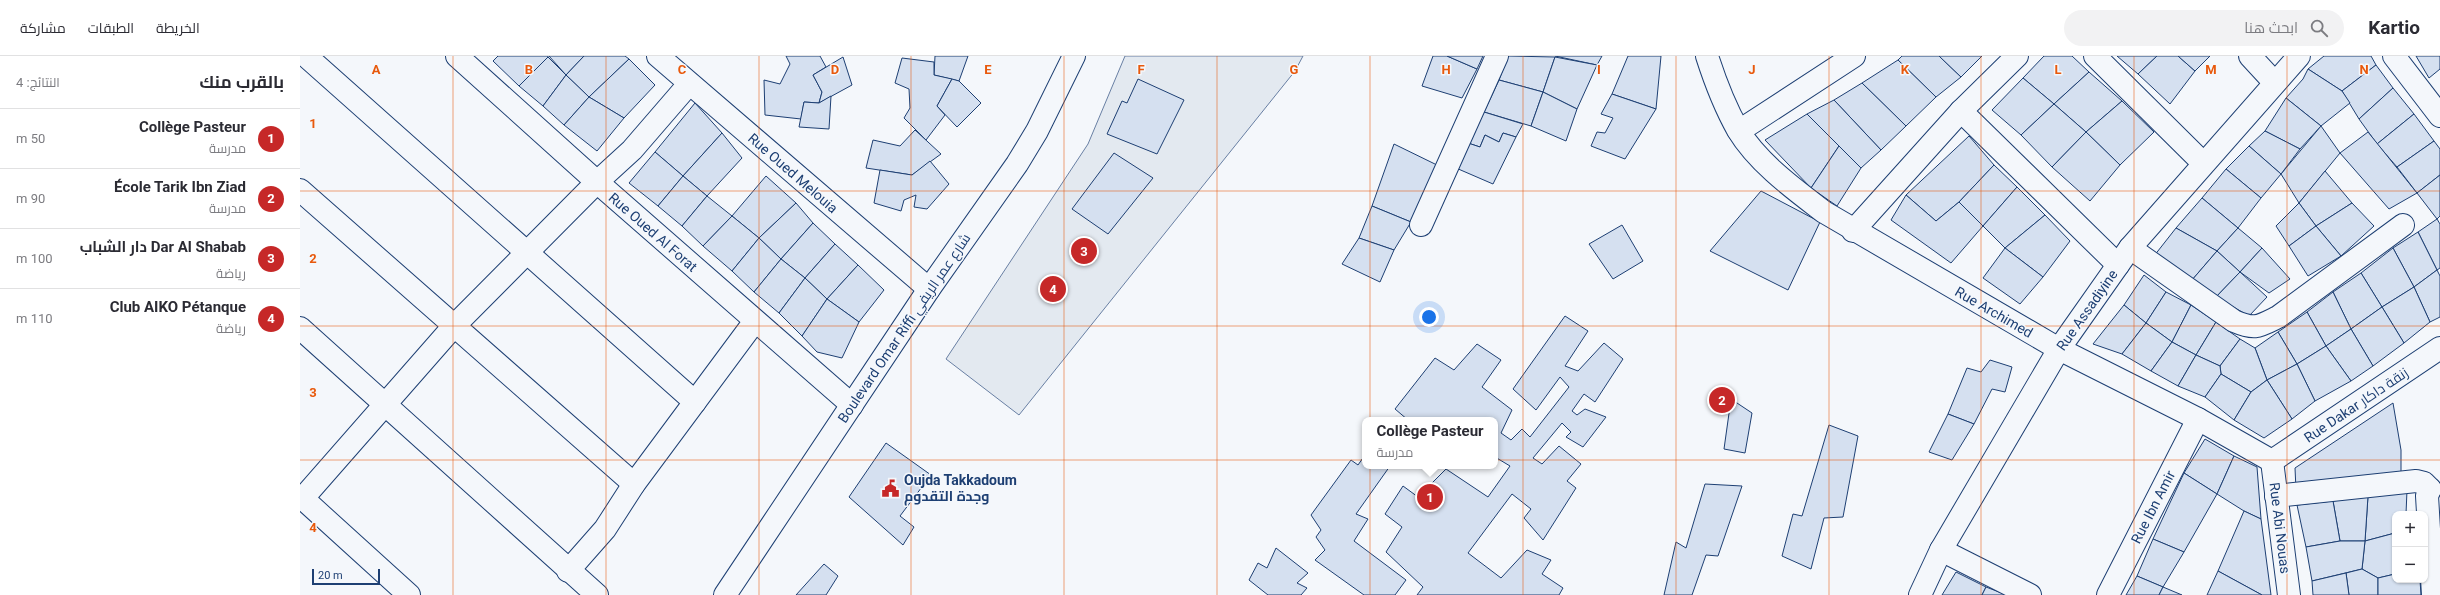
<!DOCTYPE html>
<html lang="ar">
<meta charset="utf-8">
<style>
:root{--surface:#fff;--page:#f2f2f3;--text:#2b2b33;--muted:#7c7c81;--line:#e1e1e2;--accent:#c62828}
body{margin:0;font-family:Roboto,Cairo,sans-serif;background:var(--page);color:var(--text);direction:rtl}
.controls{position:absolute;right:12px;bottom:12px;display:grid;overflow:hidden;border-radius:8px;box-shadow:0 1px 3px #0004}
.controls button{width:36px;height:36px;display:grid;place-items:center;padding:0;border:0;border-bottom:1px solid var(--line);background:var(--surface);color:var(--text);font:20px sans-serif}
.scale{position:absolute;left:12px;bottom:10px;width:68px;box-sizing:border-box;padding-left:4px;border:2px solid #1d3f73;border-top:0;font-size:11px;line-height:14px;white-space:nowrap;color:#1d3f73;-webkit-text-stroke:3px #f4f7fb;paint-order:stroke}
.you{position:absolute;left:1129px;top:261px;width:14px;height:14px;margin:-10px;border:3px solid #fff;border-radius:50%;background:#1a73e8;box-shadow:0 0 0 6px #1a73e833}
.badge{display:grid;place-items:center;width:26px;height:26px;border-radius:50%;background:var(--accent);color:#fff;font-size:13px;font-weight:700}
.pin{position:absolute;translate:-50% -50%;border:2px solid #fff;box-shadow:0 1px 4px #0006}
.popup{position:absolute;left:1062px;top:361px;width:136px;height:52px;box-sizing:border-box;display:grid;place-content:center;border-radius:8px;background:var(--surface);filter:drop-shadow(0 1px 3px #0005);font-size:13px;white-space:nowrap;color:var(--muted)}
.popup b{font-size:15px;color:var(--text)}
.popup::after{content:'';position:absolute;left:50%;top:100%;margin-left:-8px;border:8px solid transparent;border-top-color:var(--surface)}
.list{margin:0;padding:0;list-style:none}
h2{display:flex;justify-content:space-between;align-items:center;height:52px;margin:0;padding:0 16px;font-size:17px}
h2 small{font-size:13px;font-weight:400;color:var(--muted)}
.list li{display:grid;grid-template-columns:26px 1fr auto;gap:12px;align-items:center;box-sizing:border-box;height:60px;padding:0 16px;border-top:1px solid var(--line)}
.list b{display:block;font-size:15px;white-space:nowrap}
.list p{margin:0;font-size:13px;white-space:nowrap;color:var(--muted)}
.list em{font-size:13px;font-style:normal;color:var(--muted)}
.icon{flex:none;width:22px;height:22px;fill:none;stroke:currentColor;stroke-width:2;stroke-linecap:round;stroke-linejoin:round}
.map{position:relative;flex:none;width:2140px;height:539px;overflow:hidden;direction:ltr}
header{display:flex;align-items:center;gap:24px;box-sizing:border-box;height:56px;padding:0 20px;background:var(--surface);border-bottom:1px solid var(--line)}
header strong{font-size:19px}
nav{display:flex;gap:22px;margin-inline-start:auto;font-size:14px}
.search{width:280px;height:36px;background:var(--page);display:flex;align-items:center;gap:10px;box-sizing:border-box;padding:0 14px;border-radius:22px;color:var(--muted);font-size:15px}
main{display:flex}
aside{flex:1;background:var(--surface)}
.map>svg:first-child{display:block}
.green{fill:#e3e9f0;stroke:#687fa3}
.building{fill:#d5e0f0;stroke:#1d3f73}
.lines{fill:none;stroke-linecap:round;stroke-linejoin:round}
.minor-casing{stroke:#1d3f73;stroke-width:24}
.minor{stroke:#f4f7fb;stroke-width:22}
.grid{fill:none;stroke:#e8590c;stroke-width:1;stroke-opacity:0.55}
.labels{text-anchor:middle;dominant-baseline:central;stroke-width:3;stroke-linejoin:round;paint-order:stroke}
.street-label{font-size:14px;fill:#1d3f73;stroke:#f4f7fb}
.poi-label{font-size:14px;font-weight:bold;fill:#1d3f73;stroke:#f4f7fb;text-anchor:start}
.grid-label{font-size:13px;text-anchor:middle;font-weight:bold;fill:#e8590c;stroke:#f4f7fb;stroke-width:3;stroke-linejoin:round;paint-order:stroke}
</style>
<header>
<strong>Kartio</strong>
<div class="search"><svg class="icon" aria-label="search" viewBox="0 0 24 24"><circle cx="10" cy="10" r="6"/><path d="M15 15l6 6"/></svg>ابحث هنا</div>
<nav><a>الخريطة</a><a>الطبقات</a><a>مشاركة</a></nav>
</header>
<main>
<div class="map">
<svg width="2140" height="539" viewBox="0 0 2140 539">
<rect width="100%" height="100%" fill="#f4f7fb"/>
<polygon class="green" points="825,0 1003,0 995,15 719,359 646,303 788,88"/>
<g class="building">
<polygon points="198,0 248,0 248,1 219,30 193,5"/>
<polygon points="249,0 284,0 266,19"/>
<polygon points="284,0 325,0 329,3 289,41 266,19"/>
<polygon points="486,0 520,0 526,11 513,19 522,36 519,47 504,46 501,63 465,59 464,24 480,28 490,8"/>
<polygon points="635,0 668,0 659,25 634,19"/>
<polygon points="1133,0 1147,0 1177,13 1162,42 1122,30"/>
<polygon points="1147,0 1183,0 1177,13"/>
<polygon points="1208,0 1255,1 1243,36 1199,24"/>
<polygon points="1255,0 1302,0 1297,9"/>
<polygon points="1328,0 1361,0 1356,53 1312,38"/>
<polygon points="1602,0 1639,0 1661,21 1636,41 1598,4"/>
<polygon points="1639,0 1682,0 1661,21"/>
<polygon points="1744,0 1772,0 1789,16 1754,48 1723,22"/>
<polygon points="1817,0 1857,0 1838,18"/>
<polygon points="1857,0 1878,0 1895,15 1870,48 1838,18"/>
<polygon points="1878,0 1910,0 1895,15"/>
<polygon points="2024,0 2071,0 2076,9 2042,35 2008,13"/>
<polygon points="2116,0 2140,0 2140,13 2129,22"/>
<polygon points="248,1 266,19 243,50 219,30"/>
<polygon points="543,1 552,29 519,47 522,36 513,19"/>
<polygon points="1255,1 1297,9 1277,53 1243,36"/>
<polygon points="602,2 634,6 634,19 652,23 637,50 645,59 626,84 604,62 610,52 609,33 595,27"/>
<polygon points="329,3 355,29 324,62 289,41"/>
<polygon points="1598,4 1636,41 1606,70 1562,27"/>
<polygon points="2076,9 2093,32 2059,63 2042,35"/>
<polygon points="2008,13 2042,35 2050,47 2021,70 1986,42 2003,23"/>
<polygon points="1789,16 1822,45 1786,76 1754,48"/>
<polygon points="266,19 289,41 264,69 243,50"/>
<polygon points="1723,22 1754,48 1721,79 1692,54"/>
<polygon points="652,23 659,25 681,47 657,71 637,50"/>
<polygon points="838,23 884,44 857,98 807,78 822,45 827,47"/>
<polygon points="1199,24 1243,36 1231,70 1184,56"/>
<polygon points="1562,27 1606,70 1581,94 1534,44"/>
<polygon points="2093,32 2114,58 2077,88 2059,63"/>
<polygon points="1243,36 1277,53 1266,85 1231,70"/>
<polygon points="1312,38 1356,53 1325,103 1291,90 1297,76 1305,77 1313,62 1301,58"/>
<polygon points="531,40 529,73 499,71 504,46 519,47"/>
<polygon points="289,41 324,62 297,95 264,69"/>
<polygon points="1986,42 2021,70 2000,93 1965,75"/>
<polygon points="1534,44 1581,94 1561,112 1507,58"/>
<polygon points="1822,45 1854,76 1820,109 1786,76"/>
<polygon points="395,47 422,77 383,120 355,96"/>
<polygon points="1754,48 1786,76 1752,111 1721,79"/>
<polygon points="1184,56 1223,68 1216,81 1203,77 1199,86 1185,79 1180,91 1165,86"/>
<polygon points="1507,58 1539,90 1511,132 1465,84"/>
<polygon points="2114,58 2134,85 2097,111 2077,88"/>
<polygon points="2021,70 2040,97 1999,147 1981,118"/>
<polygon points="615,74 641,98 612,119 566,112 573,84 600,90"/>
<polygon points="1965,75 2000,93 1981,118 1949,90"/>
<polygon points="1786,76 1820,109 1790,145 1752,111"/>
<polygon points="2068,76 2117,137 2089,153 2040,97"/>
<polygon points="422,77 442,102 407,140 383,120"/>
<polygon points="1203,77 1216,81 1193,128 1156,112 1165,86 1180,91 1185,79 1199,86"/>
<polygon points="1669,80 1694,109 1659,146 1636,165 1606,139"/>
<polygon points="2134,85 2140,93 2140,119 2117,137 2097,111"/>
<polygon points="1094,88 1139,110 1111,166 1072,150"/>
<polygon points="1539,90 1561,112 1537,150 1511,132"/>
<polygon points="1949,90 1981,118 1961,142 1926,113"/>
<polygon points="355,96 383,120 358,150 329,127"/>
<polygon points="814,97 853,122 808,178 772,153"/>
<polygon points="630,105 649,128 627,153 614,151 616,139 604,144 601,155 574,147 580,114 612,119"/>
<polygon points="1694,109 1717,131 1683,170 1659,146"/>
<polygon points="1926,113 1961,142 1938,172 1902,142"/>
<polygon points="2025,115 2052,147 2016,170 1999,147"/>
<polygon points="2140,119 2140,160 2137,163 2117,137"/>
<polygon points="383,120 407,140 382,170 358,150"/>
<polygon points="466,120 496,147 459,182 432,160"/>
<polygon points="1717,131 1745,159 1705,192 1683,170"/>
<polygon points="1461,135 1520,166 1488,234 1410,195"/>
<polygon points="1606,139 1636,165 1659,146 1683,170 1651,207 1591,164"/>
<polygon points="407,140 432,160 403,190 382,170"/>
<polygon points="1902,142 1938,172 1917,195 1876,172"/>
<polygon points="496,147 513,167 481,203 459,182"/>
<polygon points="1999,147 2016,170 1989,190 1976,170"/>
<polygon points="2052,147 2074,170 2041,200 2016,170"/>
<polygon points="1072,150 1111,166 1094,194 1059,182"/>
<polygon points="1745,159 1770,185 1743,221 1705,192"/>
<polygon points="432,160 459,182 432,215 403,190"/>
<polygon points="2137,163 2140,168 2140,212 2137,214 2118,176"/>
<polygon points="513,167 535,188 505,222 481,203"/>
<polygon points="1322,169 1343,205 1313,223 1289,188"/>
<polygon points="2016,170 2041,200 2008,220 1989,190"/>
<polygon points="1876,172 1917,195 1892,224 1854,200"/>
<polygon points="1938,172 1962,192 1940,216 1917,195"/>
<polygon points="2118,176 2137,214 2114,231 2093,192"/>
<polygon points="459,182 481,203 454,236 432,215"/>
<polygon points="1059,182 1094,194 1080,226 1042,208"/>
<polygon points="535,188 558,209 527,243 505,222"/>
<polygon points="1705,192 1743,221 1720,248 1683,222"/>
<polygon points="1962,192 1990,223 1969,237 1940,216"/>
<polygon points="2093,192 2114,231 2082,251 2061,217"/>
<polygon points="1917,195 1940,216 1916,241 1892,224"/>
<polygon points="481,203 505,222 479,257 454,236"/>
<polygon points="558,209 584,234 559,266 527,243"/>
<polygon points="2137,214 2140,220 2140,261 2130,266 2114,231"/>
<polygon points="1940,216 1967,241 1949,260 1916,241"/>
<polygon points="2061,217 2082,251 2051,273 2033,236"/>
<polygon points="1844,219 1866,236 1846,267 1824,249"/>
<polygon points="505,222 527,243 502,280 479,257"/>
<polygon points="2114,231 2130,266 2104,287 2082,251"/>
<polygon points="1866,236 1891,249 1872,286 1846,267"/>
<polygon points="2033,236 2051,273 2026,290 2007,256"/>
<polygon points="527,243 559,266 542,302 517,296 502,280"/>
<polygon points="1824,249 1846,267 1822,298 1793,288"/>
<polygon points="1891,249 1916,266 1896,299 1872,286"/>
<polygon points="2082,251 2104,287 2073,310 2051,273"/>
<polygon points="2007,256 2026,290 1997,308 1978,276"/>
<polygon points="1265,260 1288,275 1265,310 1278,315 1304,287 1323,303 1295,346 1284,338 1272,355 1277,359 1285,353 1306,361 1283,391 1266,381 1271,376 1262,367 1233,402 1242,408 1259,390 1281,408 1267,425 1276,432 1243,484 1224,462 1231,453 1212,438 1168,497 1201,522 1227,494 1251,504 1242,518 1263,532 1259,539 1117,539 1123,531 1086,496 1102,471 1085,458 1103,430 1118,441 1146,413 1188,441 1210,410 1195,401 1195,364 1108,364 1095,353 1135,302 1154,314 1177,288 1201,304 1182,331 1212,354 1201,377 1211,384 1222,373 1230,381 1269,331 1260,321 1236,354 1213,333"/>
<polygon points="1916,266 1940,283 1920,310 1896,299"/>
<polygon points="1846,267 1872,286 1851,315 1822,298"/>
<polygon points="2051,273 2073,310 2051,325 2026,290"/>
<polygon points="1978,276 1997,308 1967,324 1955,292"/>
<polygon points="1940,283 1955,292 1967,324 1951,336 1921,318 1920,310"/>
<polygon points="1872,286 1896,299 1878,330 1851,315"/>
<polygon points="2026,290 2051,325 2015,345 1997,308"/>
<polygon points="1896,299 1920,310 1921,318 1905,341 1878,330"/>
<polygon points="1690,304 1712,311 1705,336 1692,333 1674,368 1648,358 1667,312 1681,316"/>
<polygon points="1997,308 2015,345 1992,363 1967,324"/>
<polygon points="1921,318 1951,336 1934,364 1905,341"/>
<polygon points="1967,324 1992,363 1964,382 1934,364 1951,336"/>
<polygon points="1431,343 1452,357 1445,397 1424,393"/>
<polygon points="2093,347 2101,394 2101,421 1996,434 1995,412"/>
<polygon points="1648,358 1674,368 1652,404 1629,396"/>
<polygon points="1529,369 1558,380 1543,461 1524,462 1511,513 1482,500 1493,458 1502,460"/>
<polygon points="1905,383 1934,400 1917,438 1884,417"/>
<polygon points="586,387 631,419 600,460 614,471 603,489 549,441"/>
<polygon points="1065,399 1065,410 1090,410 1056,458 1068,463 1054,485 1106,524 1095,539 1064,539 1015,504 1025,494 1016,481 1021,474 1011,459 1051,404 1058,409"/>
<polygon points="1934,400 1957,411 1961,463 1944,455 1917,438"/>
<polygon points="1884,417 1917,438 1884,496 1853,483"/>
<polygon points="1405,428 1442,430 1418,500 1406,499 1392,539 1364,539 1376,486 1386,492"/>
<polygon points="2107,434 2106,458 2095,458 2095,477 2065,485 2068,440"/>
<polygon points="2068,440 2065,485 2040,485 2033,445"/>
<polygon points="2033,445 2040,485 2006,491 1997,449"/>
<polygon points="1944,455 1961,463 1971,539 1962,539 1918,515"/>
<polygon points="2095,477 2095,518 2078,522 2062,513 2065,485"/>
<polygon points="1853,483 1884,496 1863,531 1837,520"/>
<polygon points="2040,485 2065,485 2062,513 2012,525 2006,491"/>
<polygon points="976,492 1008,517 997,527 1007,532 1001,539 968,539 949,524 958,507 967,512"/>
<polygon points="524,508 538,520 526,539 496,539"/>
<polygon points="2062,513 2078,522 2078,539 2049,539 2046,517"/>
<polygon points="1918,515 1962,539 1907,539"/>
<polygon points="1656,516 1686,531 1682,539 1642,539"/>
<polygon points="2046,517 2049,539 2013,539 2012,525"/>
<polygon points="2095,518 2095,524 2120,524 2121,539 2078,539 2078,522"/>
<polygon points="1837,520 1863,531 1859,539 1826,539"/>
<polygon points="1686,531 1707,539 1682,539"/>
<polygon points="1863,531 1882,539 1859,539"/>
</g>
<g class="lines">
<defs>
<g id="minor">
<polyline points="6,0 395,346"/>
<polyline points="157,0 297,126 552,349"/>
<polyline points="358,0 629,233"/>
<path d="M1407,0C1415,25 1425,51 1438,74C1458,107 1494,133 1524,156L1759,293L1898,363L1972,405"/>
<polyline points="1795,0 1903,107"/>
<polyline points="1950,0 1974,26"/>
<polyline points="2094,0 2140,60"/>
<polyline points="1661,55 1818,209"/>
<polyline points="1439,75 1554,0"/>
<polyline points="0,134 334,428"/>
<polyline points="1121,169 1197,0"/>
<polyline points="1553,175 1661,55 1717,0"/>
<path d="M1830,192L1934,265C1955,274 1958,271 1978,261L2103,169"/>
<polyline points="0,272 297,539"/>
<polyline points="1972,405 2140,292"/>
<polyline points="1972,405 1989,539"/>
<polyline points="2130,433 2127,440 2133,539"/>
<polyline points="0,440 109,539"/>
<polyline points="1976,440 2116,425 2124,427 2130,433"/>
<polyline points="3,442 153,271 297,126 332,94 389,28"/>
<polyline points="1641,494 1730,539"/>
<polyline points="268,515 305,473 334,428 455,265"/>
<polyline points="425,539 629,233 717,108 737,75 774,0"/>
<polyline points="1620,539 1641,494 1759,293 1830,192 1999,0"/>
<polyline points="1808,539 1898,363"/>
</g>
</defs>
<use href="#minor" class="minor-casing"/>
<use href="#minor" class="minor"/>
</g>
<path class="grid" d="M153,0V539M306,0V539M459,0V539M611,0V539M764,0V539M917,0V539M1070,0V539M1223,0V539M1376,0V539M1529,0V539M1681,0V539M1834,0V539M1987,0V539M0,135H2140M0,270H2140M0,404H2140"/>
<defs>
<symbol id="civic-bare" viewBox="-9 -9 18 18"><path d="M-.6-6.5H3V-4.5H.6V-3L4-1V1h2V6H-6V1h2V-1L-.6-3ZM-1.2 2.5V6h2.4V2.5Z" fill="#c62828" stroke="#f4f7fb" stroke-width="2.5" paint-order="stroke"/></symbol>
</defs>
<g fill-rule="evenodd">
<use href="#civic-bare" x="578" y="420" width="25" height="25"/>
</g>
<g class="labels">
<g class="street-label">
<text transform="translate(493 117) rotate(41)">Rue Oued Melouia</text>
<text transform="translate(353 176) rotate(41)">Rue Oued Al Forat</text>
<text transform="translate(1787 254) rotate(-55)">Rue Assadiyine</text>
<text transform="translate(1694 256) rotate(30)">Rue Archimed</text>
<text transform="translate(604 272) rotate(-56)">Boulevard Omar Riffi شارع عمر الريفي</text>
<text transform="translate(2056 349) rotate(-34)">Rue Dakar زنقة داكار</text>
<text transform="translate(1853 451) rotate(-63)">Rue Ibn Amir</text>
<text transform="translate(1980 472) rotate(83)">Rue Abi Nouas</text>
</g>
<g class="poi-label">
<text x="604" y="424">Oujda Takkadoum<tspan x="604" dy="16">وجدة التقدوم</tspan></text>
</g>
</g>
<g class="grid-label">
<text x="76" y="18">A</text>
<text x="229" y="18">B</text>
<text x="382" y="18">C</text>
<text x="535" y="18">D</text>
<text x="688" y="18">E</text>
<text x="841" y="18">F</text>
<text x="994" y="18">G</text>
<text x="1146" y="18">H</text>
<text x="1299" y="18">I</text>
<text x="1452" y="18">J</text>
<text x="1605" y="18">K</text>
<text x="1758" y="18">L</text>
<text x="1911" y="18">M</text>
<text x="2064" y="18">N</text>
<text x="13" y="72">1</text>
<text x="13" y="207">2</text>
<text x="13" y="341">3</text>
<text x="13" y="476">4</text>
</g>
</svg>
<div class="controls">
<button>+</button>
<button>−</button>
</div>
<div class="scale">20 m</div>
<div class="you"></div>
<div class="pin badge" style="left:1130px;top:441px">1</div>
<div class="popup"><b>Collège Pasteur</b>مدرسة</div>
<div class="pin badge" style="left:1422px;top:344px">2</div>
<div class="pin badge" style="left:784px;top:195px">3</div>
<div class="pin badge" style="left:753px;top:233px">4</div>
</div>
<aside>
<h2>بالقرب منك<small>النتائج: 4</small></h2>
<ul class="list">
<li><span class="badge">1</span><div><b>Collège Pasteur</b><p>مدرسة</p></div><em>50 m</em></li>
<li><span class="badge">2</span><div><b>École Tarik Ibn Ziad</b><p>مدرسة</p></div><em>90 m</em></li>
<li><span class="badge">3</span><div><b>Dar Al Shabab دار الشباب</b><p>رياضة</p></div><em>100 m</em></li>
<li><span class="badge">4</span><div><b>Club AIKO Pétanque</b><p>رياضة</p></div><em>110 m</em></li>
</ul>
</aside>
</main>
